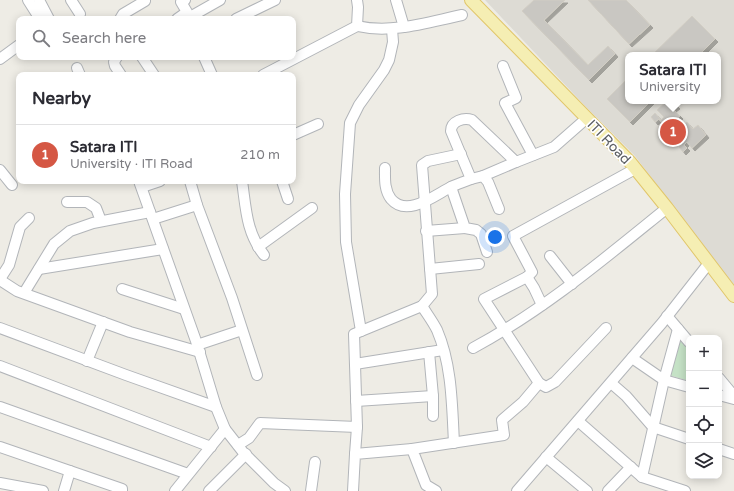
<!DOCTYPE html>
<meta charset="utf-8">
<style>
:root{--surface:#fff;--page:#f2f2f3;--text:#2b2b33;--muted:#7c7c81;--line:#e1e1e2;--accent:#d55744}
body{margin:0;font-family:"Varela Round",sans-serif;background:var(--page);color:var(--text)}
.controls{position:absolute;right:12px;bottom:12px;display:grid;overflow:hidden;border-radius:8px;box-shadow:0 2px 10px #0003}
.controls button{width:36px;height:36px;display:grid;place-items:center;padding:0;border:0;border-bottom:1px solid var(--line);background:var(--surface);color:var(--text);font:20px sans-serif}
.you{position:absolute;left:495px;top:237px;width:14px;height:14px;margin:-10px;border:3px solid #fff;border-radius:50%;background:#1a73e8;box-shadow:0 0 0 6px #1a73e833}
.badge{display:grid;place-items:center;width:26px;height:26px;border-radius:50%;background:var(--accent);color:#fff;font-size:13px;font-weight:700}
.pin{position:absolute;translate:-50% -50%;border:2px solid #fff;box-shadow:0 1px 4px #0006}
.popup{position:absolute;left:625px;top:52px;width:96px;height:52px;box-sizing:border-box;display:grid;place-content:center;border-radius:8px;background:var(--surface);filter:drop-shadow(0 1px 3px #0005);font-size:13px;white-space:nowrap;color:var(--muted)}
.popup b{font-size:15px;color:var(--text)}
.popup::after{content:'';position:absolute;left:50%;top:100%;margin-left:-8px;border:8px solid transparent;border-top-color:var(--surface)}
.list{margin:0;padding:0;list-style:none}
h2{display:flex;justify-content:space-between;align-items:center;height:52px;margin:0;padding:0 16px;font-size:17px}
h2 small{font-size:13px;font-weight:400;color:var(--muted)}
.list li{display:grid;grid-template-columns:26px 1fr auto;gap:12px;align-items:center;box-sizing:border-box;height:60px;padding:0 16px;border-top:1px solid var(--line)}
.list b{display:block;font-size:15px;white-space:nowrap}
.list p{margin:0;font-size:13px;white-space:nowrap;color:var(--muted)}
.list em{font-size:13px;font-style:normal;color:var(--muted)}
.icon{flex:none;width:22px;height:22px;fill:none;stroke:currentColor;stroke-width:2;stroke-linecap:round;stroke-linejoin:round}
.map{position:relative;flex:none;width:734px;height:491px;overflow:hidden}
.search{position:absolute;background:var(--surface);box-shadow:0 2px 10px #0003;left:16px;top:16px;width:280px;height:44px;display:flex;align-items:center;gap:10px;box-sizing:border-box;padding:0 14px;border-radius:8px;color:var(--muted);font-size:15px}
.panel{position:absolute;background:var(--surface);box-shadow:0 2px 10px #0003;left:16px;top:72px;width:280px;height:112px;border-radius:8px}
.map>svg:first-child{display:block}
.education{fill:#dddbd4;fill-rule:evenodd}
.green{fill:#c5e2c6}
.building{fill:#c9c7c2;stroke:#d2cec4;filter:url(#shadow)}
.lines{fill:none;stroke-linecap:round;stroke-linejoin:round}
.minor-casing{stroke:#b2b5b9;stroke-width:12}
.major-casing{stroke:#e1c66b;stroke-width:14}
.minor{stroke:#fff;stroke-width:10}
.major{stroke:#f5eeb3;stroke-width:12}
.labels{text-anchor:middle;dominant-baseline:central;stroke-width:3.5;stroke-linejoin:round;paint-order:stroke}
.street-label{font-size:14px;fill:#5d6064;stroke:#fff}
</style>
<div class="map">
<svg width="734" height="491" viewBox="0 0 734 491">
<defs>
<filter id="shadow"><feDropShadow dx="3" dy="3" stdDeviation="0" flood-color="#0004"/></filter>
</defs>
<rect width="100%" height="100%" fill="#eeece5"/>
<path class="education" d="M485,0H734V287L635,156L587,108ZM628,55H718V101H628Z"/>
<polygon class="green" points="679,336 689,349 689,381 669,375"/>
<g class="building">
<polygon points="534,0 565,0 544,20 588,65 608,46 615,54 589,80 522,11"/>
<polygon points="588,0 626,0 650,25 629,44"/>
<polygon points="692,16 715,39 699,55 652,55"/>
<polygon points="628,78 628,101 651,101 630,122 607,99"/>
<polygon points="667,101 672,101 677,106 673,109 680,116 669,126 665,121 663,124 659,119 655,122 651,117 655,113 661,120 664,117 657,110"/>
<polygon points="687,122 693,129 698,125 706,135 692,148 687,142 684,145 687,148 683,152 679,147 682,145 677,140 681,136 677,131"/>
</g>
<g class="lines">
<defs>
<g id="minor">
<polyline points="28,0 40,19"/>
<polyline points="39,0 49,19"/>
<polyline points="71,0 80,14"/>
<polyline points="396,0 404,27"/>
<polyline points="190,17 220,0"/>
<polyline points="120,19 123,14 145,1"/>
<polyline points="177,19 187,12 181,2 185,0"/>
<polyline points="236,19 275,0"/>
<path d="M357,26C392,34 428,22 462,15"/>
<polyline points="117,57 114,62 115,66 121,75"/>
<polyline points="142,57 154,75"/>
<polyline points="204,57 212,75"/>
<polyline points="0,59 19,45"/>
<polyline points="503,66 516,98 505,103 533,155"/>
<polyline points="77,68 80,75"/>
<polyline points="263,75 357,26 358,7 357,0"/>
<polyline points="293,135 318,124"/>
<path d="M385,168C385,178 384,190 391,199C407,218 435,195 451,187C457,184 464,182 471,179L451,131C451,121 464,117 472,120L516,162L554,147L587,118"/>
<polyline points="0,170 12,185"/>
<polyline points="483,176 516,162"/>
<polyline points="471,179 483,176 488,182 499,209"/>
<polyline points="139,181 196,341 216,407 225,429 243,452 274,483 285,491"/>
<polyline points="190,181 197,205"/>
<path d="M242,181C246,208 246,232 264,255"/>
<polyline points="282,181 288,199"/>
<polyline points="142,187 160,181"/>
<polyline points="451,187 465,228 476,230 481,234 487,252"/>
<polyline points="67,202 87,202 96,208 101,221"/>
<polyline points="153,219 197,205 232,298 257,375"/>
<polyline points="426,231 465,228"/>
<polyline points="258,247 312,208"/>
<polyline points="550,256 572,284"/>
<polyline points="39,269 163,249"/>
<polyline points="430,269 479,264"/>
<polyline points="527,277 534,288 542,305"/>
<polyline points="0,279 9,265 20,227 29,218"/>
<polyline points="0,280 17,291 130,332 200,352"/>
<polyline points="122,289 184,309"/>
<polyline points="24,293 54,244 70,231 93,223 150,212"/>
<path d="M422,306C427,314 433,322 437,330C452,365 452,405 454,443"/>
<polyline points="667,316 689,342"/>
<polyline points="0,328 126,375 216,407"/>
<polyline points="606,328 555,382 546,387 539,383 484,299 527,277 532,272 513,236 635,169"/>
<polyline points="361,331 346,242 345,194 350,123 359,105 384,70 389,60 393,42 392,29"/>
<polyline points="197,345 242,330"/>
<path d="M473,348C544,310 605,258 667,208"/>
<polyline points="429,352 433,396 433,416"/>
<polyline points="632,358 664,380 689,387"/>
<polyline points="87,361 103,322"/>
<polyline points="355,364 443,350"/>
<polyline points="0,366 211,447"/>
<polyline points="719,378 734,396"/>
<polyline points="611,383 626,396 653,427 689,439"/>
<polyline points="719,395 734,399"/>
<polyline points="356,401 433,396"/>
<polyline points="0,407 188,474"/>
<polyline points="578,421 642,477 685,491"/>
<polyline points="238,445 249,438 260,423 357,427 354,334 422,306 432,294 422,165 428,161 461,154"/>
<polyline points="0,447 122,489 122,491"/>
<polyline points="719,449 734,454"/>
<polyline points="355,454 357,427"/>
<polyline points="546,457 587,491"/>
<polyline points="642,477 664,380 678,329"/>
<polyline points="0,483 43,491"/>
<polyline points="64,491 70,471"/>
<polyline points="175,491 225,429"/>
<polyline points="209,491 246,454"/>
<polyline points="311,491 315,462"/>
<polyline points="353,491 355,454 412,449"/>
<polyline points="436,491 426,485 412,449 504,435 502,420 523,402 539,383"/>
<polyline points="517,491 662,323 709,263"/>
<polyline points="608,491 631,467"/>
</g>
<polyline id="major" points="471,0 630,162 667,208 734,296"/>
</defs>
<use href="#minor" class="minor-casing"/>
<use href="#major" class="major-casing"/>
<use href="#minor" class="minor"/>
<use href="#major" class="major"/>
</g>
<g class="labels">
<g class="street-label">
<text transform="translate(609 142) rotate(46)">ITI Road</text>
</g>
</g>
</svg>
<div class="controls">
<button>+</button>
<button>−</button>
<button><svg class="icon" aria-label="locate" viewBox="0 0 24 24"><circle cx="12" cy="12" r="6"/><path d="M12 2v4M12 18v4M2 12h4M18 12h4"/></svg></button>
<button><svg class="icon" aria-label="layers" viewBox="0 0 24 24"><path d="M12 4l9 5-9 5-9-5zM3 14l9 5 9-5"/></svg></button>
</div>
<div class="you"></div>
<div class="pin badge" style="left:673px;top:132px">1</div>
<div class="popup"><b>Satara ITI</b>University</div>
<div class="search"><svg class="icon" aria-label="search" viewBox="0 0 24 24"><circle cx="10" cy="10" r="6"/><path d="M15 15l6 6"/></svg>Search here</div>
<section class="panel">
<h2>Nearby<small></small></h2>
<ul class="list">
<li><span class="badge">1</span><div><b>Satara ITI</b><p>University · ITI Road</p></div><em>210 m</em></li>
</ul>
</section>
</div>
